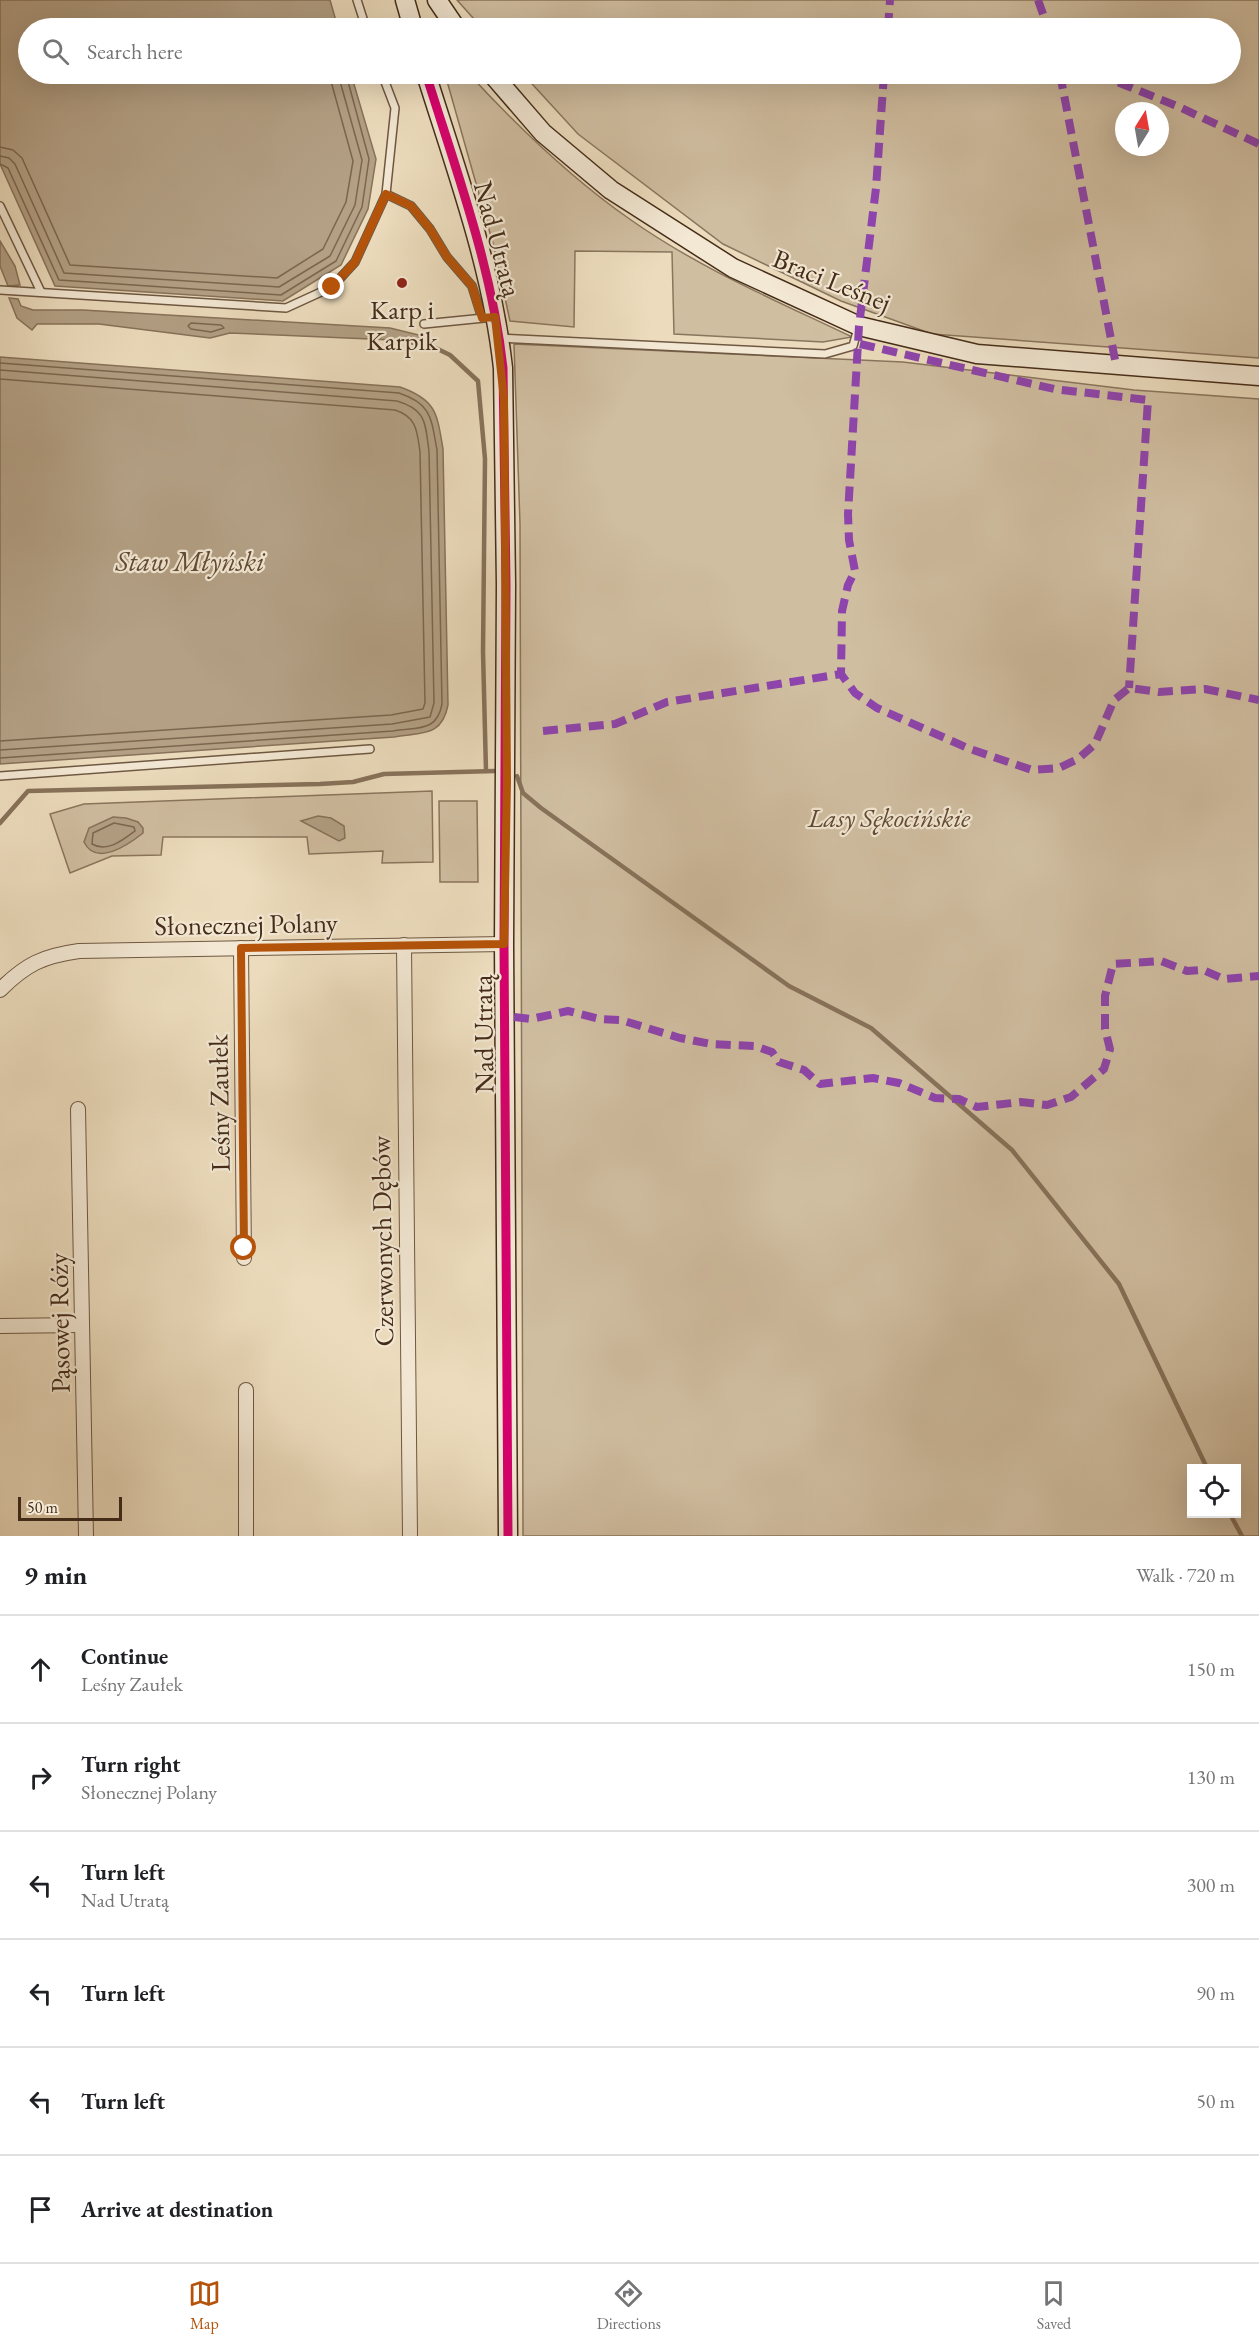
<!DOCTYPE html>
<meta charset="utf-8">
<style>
:root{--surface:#fff;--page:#f2f2f2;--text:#202124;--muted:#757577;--line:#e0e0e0;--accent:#b45309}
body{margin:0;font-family:"EB Garamond",serif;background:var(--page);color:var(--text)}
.controls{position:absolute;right:18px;bottom:18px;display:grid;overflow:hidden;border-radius:0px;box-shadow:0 6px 24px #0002}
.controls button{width:54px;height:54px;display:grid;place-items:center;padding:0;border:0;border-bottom:2px solid var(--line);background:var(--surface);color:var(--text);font:30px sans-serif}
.compass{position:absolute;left:1115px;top:102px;width:54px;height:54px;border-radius:50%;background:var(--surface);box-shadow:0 6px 24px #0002;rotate:11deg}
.scale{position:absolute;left:18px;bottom:15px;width:104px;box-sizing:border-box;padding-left:6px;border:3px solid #452c19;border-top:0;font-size:16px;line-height:21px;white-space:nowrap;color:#452c19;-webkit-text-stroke:4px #f3e8d4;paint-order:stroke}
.stop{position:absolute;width:18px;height:18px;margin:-14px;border:4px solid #b45309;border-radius:50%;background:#fff}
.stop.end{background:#b45309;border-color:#fff;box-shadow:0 2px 6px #0008}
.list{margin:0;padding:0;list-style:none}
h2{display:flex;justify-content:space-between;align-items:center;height:78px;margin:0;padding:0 24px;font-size:26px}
h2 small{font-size:20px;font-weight:400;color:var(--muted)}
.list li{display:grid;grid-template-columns:39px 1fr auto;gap:18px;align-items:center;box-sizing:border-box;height:108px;padding:0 24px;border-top:2px solid var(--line)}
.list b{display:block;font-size:22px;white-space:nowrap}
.list p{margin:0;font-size:20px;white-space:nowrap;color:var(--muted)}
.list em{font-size:20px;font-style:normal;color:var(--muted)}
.icon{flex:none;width:33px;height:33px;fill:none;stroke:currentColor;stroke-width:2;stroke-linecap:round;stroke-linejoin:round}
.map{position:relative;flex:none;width:1259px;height:1536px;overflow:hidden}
.search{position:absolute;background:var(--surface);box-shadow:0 6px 24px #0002;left:18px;right:18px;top:18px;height:66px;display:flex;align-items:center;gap:15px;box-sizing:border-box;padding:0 21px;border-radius:33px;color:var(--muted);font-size:22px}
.sheet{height:726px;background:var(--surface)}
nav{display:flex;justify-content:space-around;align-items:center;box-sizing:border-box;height:84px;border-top:2px solid var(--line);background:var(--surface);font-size:16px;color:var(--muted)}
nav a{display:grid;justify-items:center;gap:3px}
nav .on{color:var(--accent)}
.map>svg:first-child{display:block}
.green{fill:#d0bea1;stroke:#8a755d;stroke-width:1.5;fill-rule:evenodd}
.water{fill:#b3a085;stroke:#87725a;stroke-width:1.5}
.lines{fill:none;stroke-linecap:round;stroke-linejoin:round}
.shore{stroke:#7c664f;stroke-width:1.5}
.stream{stroke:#87725a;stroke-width:4.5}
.lane-casing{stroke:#6f5842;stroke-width:10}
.street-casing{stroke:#6f5842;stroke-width:16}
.secondary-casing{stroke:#452c19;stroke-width:21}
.lane{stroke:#f3e8d4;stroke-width:7}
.street{stroke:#f3e8d4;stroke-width:14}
.secondary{stroke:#f3e8d4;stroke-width:18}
.quiet{stroke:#8e44ad;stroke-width:8;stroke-dasharray:15 8;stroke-linecap:butt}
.cycleway-casing{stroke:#f3e8d4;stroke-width:13}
.cycleway{stroke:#d6006c;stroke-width:9}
.route{stroke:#b45309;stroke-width:8}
.poi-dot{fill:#8f2418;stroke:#f3e8d4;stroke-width:2}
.labels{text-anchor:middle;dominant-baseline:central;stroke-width:4.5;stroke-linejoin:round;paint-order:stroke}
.street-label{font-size:27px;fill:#452c19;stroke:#f3e8d4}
.poi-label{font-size:27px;fill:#452c19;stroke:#f3e8d4}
.park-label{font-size:27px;font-style:italic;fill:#614934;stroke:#f3e8d4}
.water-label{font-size:28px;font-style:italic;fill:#604934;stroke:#f3e8d4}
</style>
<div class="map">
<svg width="1259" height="1536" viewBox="0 0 1259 1536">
<rect width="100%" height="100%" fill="#ecdcbd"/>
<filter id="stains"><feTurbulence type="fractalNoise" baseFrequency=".00333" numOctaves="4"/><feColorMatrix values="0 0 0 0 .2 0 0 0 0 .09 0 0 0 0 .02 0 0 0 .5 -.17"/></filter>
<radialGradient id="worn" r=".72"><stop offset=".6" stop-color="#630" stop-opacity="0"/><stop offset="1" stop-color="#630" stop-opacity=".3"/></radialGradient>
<g class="green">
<path d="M457,0H1259V358L932,334L841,301L723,244L578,134L523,74H1230V28H482ZM1124,111H1160V147H1124Z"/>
<path d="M445,74H469C517,126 572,179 631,220C699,268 777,301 852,337L823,342L674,334L672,252L575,251L574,327L510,321L494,247Z"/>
<path d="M514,344L903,362L1134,390L1259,399V1536H523L520,524ZM1192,1468H1236V1514H1192Z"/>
<polygon points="432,791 433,862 382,863 383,851 309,854 307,837 163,837 161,855 112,856 70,873 50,814 84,804"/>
<polygon points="439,801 477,801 478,882 440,882"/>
</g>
<g class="water">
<polygon points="0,0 330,0 338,28 28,28 28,74 351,74 376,159 368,209 341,265 283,301 55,286 0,164"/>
<polygon points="0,241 15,266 20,285 8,286 0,266"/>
<polygon points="9,298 18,299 21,306 33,310 83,310 390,328 423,336 422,346 393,340 230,333 210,338 99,324 37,324 32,330 17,318"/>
<path d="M0,357L400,387C437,400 437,414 443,449L448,705C442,737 422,732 394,737L0,764Z"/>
<polygon points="318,816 331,818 344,826 345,838 339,841 301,821"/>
<path d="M113,817L126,818L138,822L143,828V833C128,845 96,867 84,842L89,828Z"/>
</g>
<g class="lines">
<g class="shore">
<polyline points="0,147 13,150 22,158 70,265 277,278 323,249 346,202 353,161 329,74"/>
<polyline points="0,156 9,158 15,164 64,273 279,287 330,256 355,205 362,160 338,74"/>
<polyline points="0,164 8,168 59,280 281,295 336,261 362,207 369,159 346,74"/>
<polygon points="191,323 221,325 224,328 211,332 191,329 188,326"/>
<path d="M0,363L399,393C432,404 431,418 437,450L442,704C437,732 418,727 393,731L0,758"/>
<path d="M0,370L397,401C427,410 425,423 429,451L434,703L430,717L392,724L0,750"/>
<path d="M0,379L395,410C417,417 417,431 420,452L425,703L423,709L391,715L0,741"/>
<path d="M114,823L134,827L135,831C123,840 107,853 92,844L93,833Z"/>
</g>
<g class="stream">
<polyline points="419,340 450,355 478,381 485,459 483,652 486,771"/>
<polyline points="517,776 523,793 541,808 789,986 871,1028 1012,1150 1119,1284 1207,1468"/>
<polyline points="0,823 28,791 320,784 353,782 384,774 495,771"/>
<polyline points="1230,1514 1242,1536"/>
</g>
<defs>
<g id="lane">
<polyline points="357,0 366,28"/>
<polyline points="386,194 411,206 430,229 447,257 472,286 482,318"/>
<polyline points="0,206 41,292"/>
<polyline points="0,290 286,308 332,287 355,262 386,194 395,108 382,74"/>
<polyline points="424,324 484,318"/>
<polyline points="500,338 825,354 853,346 858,328"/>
<polyline points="0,776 370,749"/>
</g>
<g id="street">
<polyline points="404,945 410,1536"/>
<polyline points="241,948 244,1258"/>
<path d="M0,990C26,964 43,956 79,951L504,944"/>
<polyline points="78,1109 86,1536"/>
<polyline points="0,1326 81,1325"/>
<polyline points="246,1390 246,1536"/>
</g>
<g id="secondary">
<polyline points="405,0 413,28"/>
<polyline points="437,0 456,28"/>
<path d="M426,74C456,170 492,267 503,368L506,585L504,944L508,1536"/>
<polyline points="492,74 543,133 611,190 733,268 859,326 977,354 1259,376"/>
</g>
</defs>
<use href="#lane" class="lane-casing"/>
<use href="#street" class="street-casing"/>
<use href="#secondary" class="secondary-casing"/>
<use href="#lane" class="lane"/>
<use href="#street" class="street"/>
<use href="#secondary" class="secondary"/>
<g class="quiet">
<polyline points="1038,0 1048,28"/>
<polyline points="888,28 890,0"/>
<polyline points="884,74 876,188 859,326 848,514 849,540 855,571 848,585 842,611 841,674 855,693 877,708 970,749 1032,770 1059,768 1078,759 1095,744 1114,700 1129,688 1159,692 1205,689 1259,700"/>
<polyline points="1060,74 1116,365"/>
<polyline points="1097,74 1177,106 1259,144"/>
<polyline points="860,344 1054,389 1148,400 1129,688"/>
<polyline points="543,731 615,724 667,702 841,674"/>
<polyline points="514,1017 531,1019 568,1011 600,1019 621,1020 680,1038 711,1044 755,1046 772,1052 779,1062 804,1070 820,1084 873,1078 899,1083 935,1098 959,1099 977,1107 1021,1102 1047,1105 1071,1097 1104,1069 1110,1049 1105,1029 1105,996 1113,964 1161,961 1187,971 1203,970 1224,979 1259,976"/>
</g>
<defs>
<path id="cycleway" d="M426,74C456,170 492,267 503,368L506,585L504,944L508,1536"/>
</defs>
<use href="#cycleway" class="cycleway-casing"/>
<use href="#cycleway" class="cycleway"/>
</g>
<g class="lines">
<polyline class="route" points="244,1248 241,948 504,944 507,781 504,399 495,317 482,318 472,286 447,257 430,229 411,206 386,194 355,262 332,287"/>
</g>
<circle class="poi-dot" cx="402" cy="283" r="6"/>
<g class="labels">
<g class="street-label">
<text transform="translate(498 239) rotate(75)">Nad Utratą</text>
<text transform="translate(832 280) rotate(22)">Braci Leśnej</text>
<text transform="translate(246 924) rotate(-1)">Słonecznej Polany</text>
<text transform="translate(483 1034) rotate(-91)">Nad Utratą</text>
<text transform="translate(219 1103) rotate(-91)">Leśny Zaułek</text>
<text transform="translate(382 1241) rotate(-91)">Czerwonych Dębów</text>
<text transform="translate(59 1323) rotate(-91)">Pąsowej Róży</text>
</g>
<g class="poi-label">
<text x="402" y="309">Karp i<tspan x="402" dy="31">Karpik</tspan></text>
</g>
<g class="park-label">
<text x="889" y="817">Lasy Sękocińskie</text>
</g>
<g class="water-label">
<text x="190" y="561">Staw Młyński</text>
</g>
</g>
<rect width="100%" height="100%" filter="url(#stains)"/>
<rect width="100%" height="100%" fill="url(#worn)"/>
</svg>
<div class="controls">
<button><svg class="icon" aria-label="locate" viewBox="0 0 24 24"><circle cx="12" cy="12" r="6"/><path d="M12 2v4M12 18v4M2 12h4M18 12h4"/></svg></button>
</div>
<svg class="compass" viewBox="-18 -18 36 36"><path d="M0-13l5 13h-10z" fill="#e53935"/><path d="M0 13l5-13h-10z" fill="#757577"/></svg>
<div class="scale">50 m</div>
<div class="stop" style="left:244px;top:1248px"></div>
<div class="stop end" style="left:332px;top:287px"></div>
<div class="search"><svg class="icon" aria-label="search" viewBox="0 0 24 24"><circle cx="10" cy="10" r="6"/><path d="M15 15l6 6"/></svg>Search here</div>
</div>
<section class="sheet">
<h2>9 min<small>Walk · 720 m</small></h2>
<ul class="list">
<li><svg class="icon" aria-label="ahead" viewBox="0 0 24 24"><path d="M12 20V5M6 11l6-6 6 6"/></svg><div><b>Continue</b><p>Leśny Zaułek</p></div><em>150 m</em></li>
<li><svg class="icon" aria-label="right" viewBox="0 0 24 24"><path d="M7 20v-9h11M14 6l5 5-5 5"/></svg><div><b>Turn right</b><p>Słonecznej Polany</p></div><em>130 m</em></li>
<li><svg class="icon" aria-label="left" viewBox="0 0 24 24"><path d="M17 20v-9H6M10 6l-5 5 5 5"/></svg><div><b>Turn left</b><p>Nad Utratą</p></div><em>300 m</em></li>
<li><svg class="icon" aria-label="left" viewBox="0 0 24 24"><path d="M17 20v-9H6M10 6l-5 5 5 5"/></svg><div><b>Turn left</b></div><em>90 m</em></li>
<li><svg class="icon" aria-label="left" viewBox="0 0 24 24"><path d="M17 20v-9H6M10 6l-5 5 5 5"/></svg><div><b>Turn left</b></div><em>50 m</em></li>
<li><svg class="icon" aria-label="arrive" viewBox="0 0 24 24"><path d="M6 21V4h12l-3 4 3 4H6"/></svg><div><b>Arrive at destination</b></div></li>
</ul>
</section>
<nav>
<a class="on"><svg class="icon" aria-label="map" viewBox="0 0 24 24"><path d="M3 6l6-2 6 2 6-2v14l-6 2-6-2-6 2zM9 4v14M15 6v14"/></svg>Map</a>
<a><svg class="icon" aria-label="directions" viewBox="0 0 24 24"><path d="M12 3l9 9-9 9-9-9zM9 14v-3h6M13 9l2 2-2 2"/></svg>Directions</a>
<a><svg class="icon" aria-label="saved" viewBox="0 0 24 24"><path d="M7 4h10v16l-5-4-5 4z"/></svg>Saved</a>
</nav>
